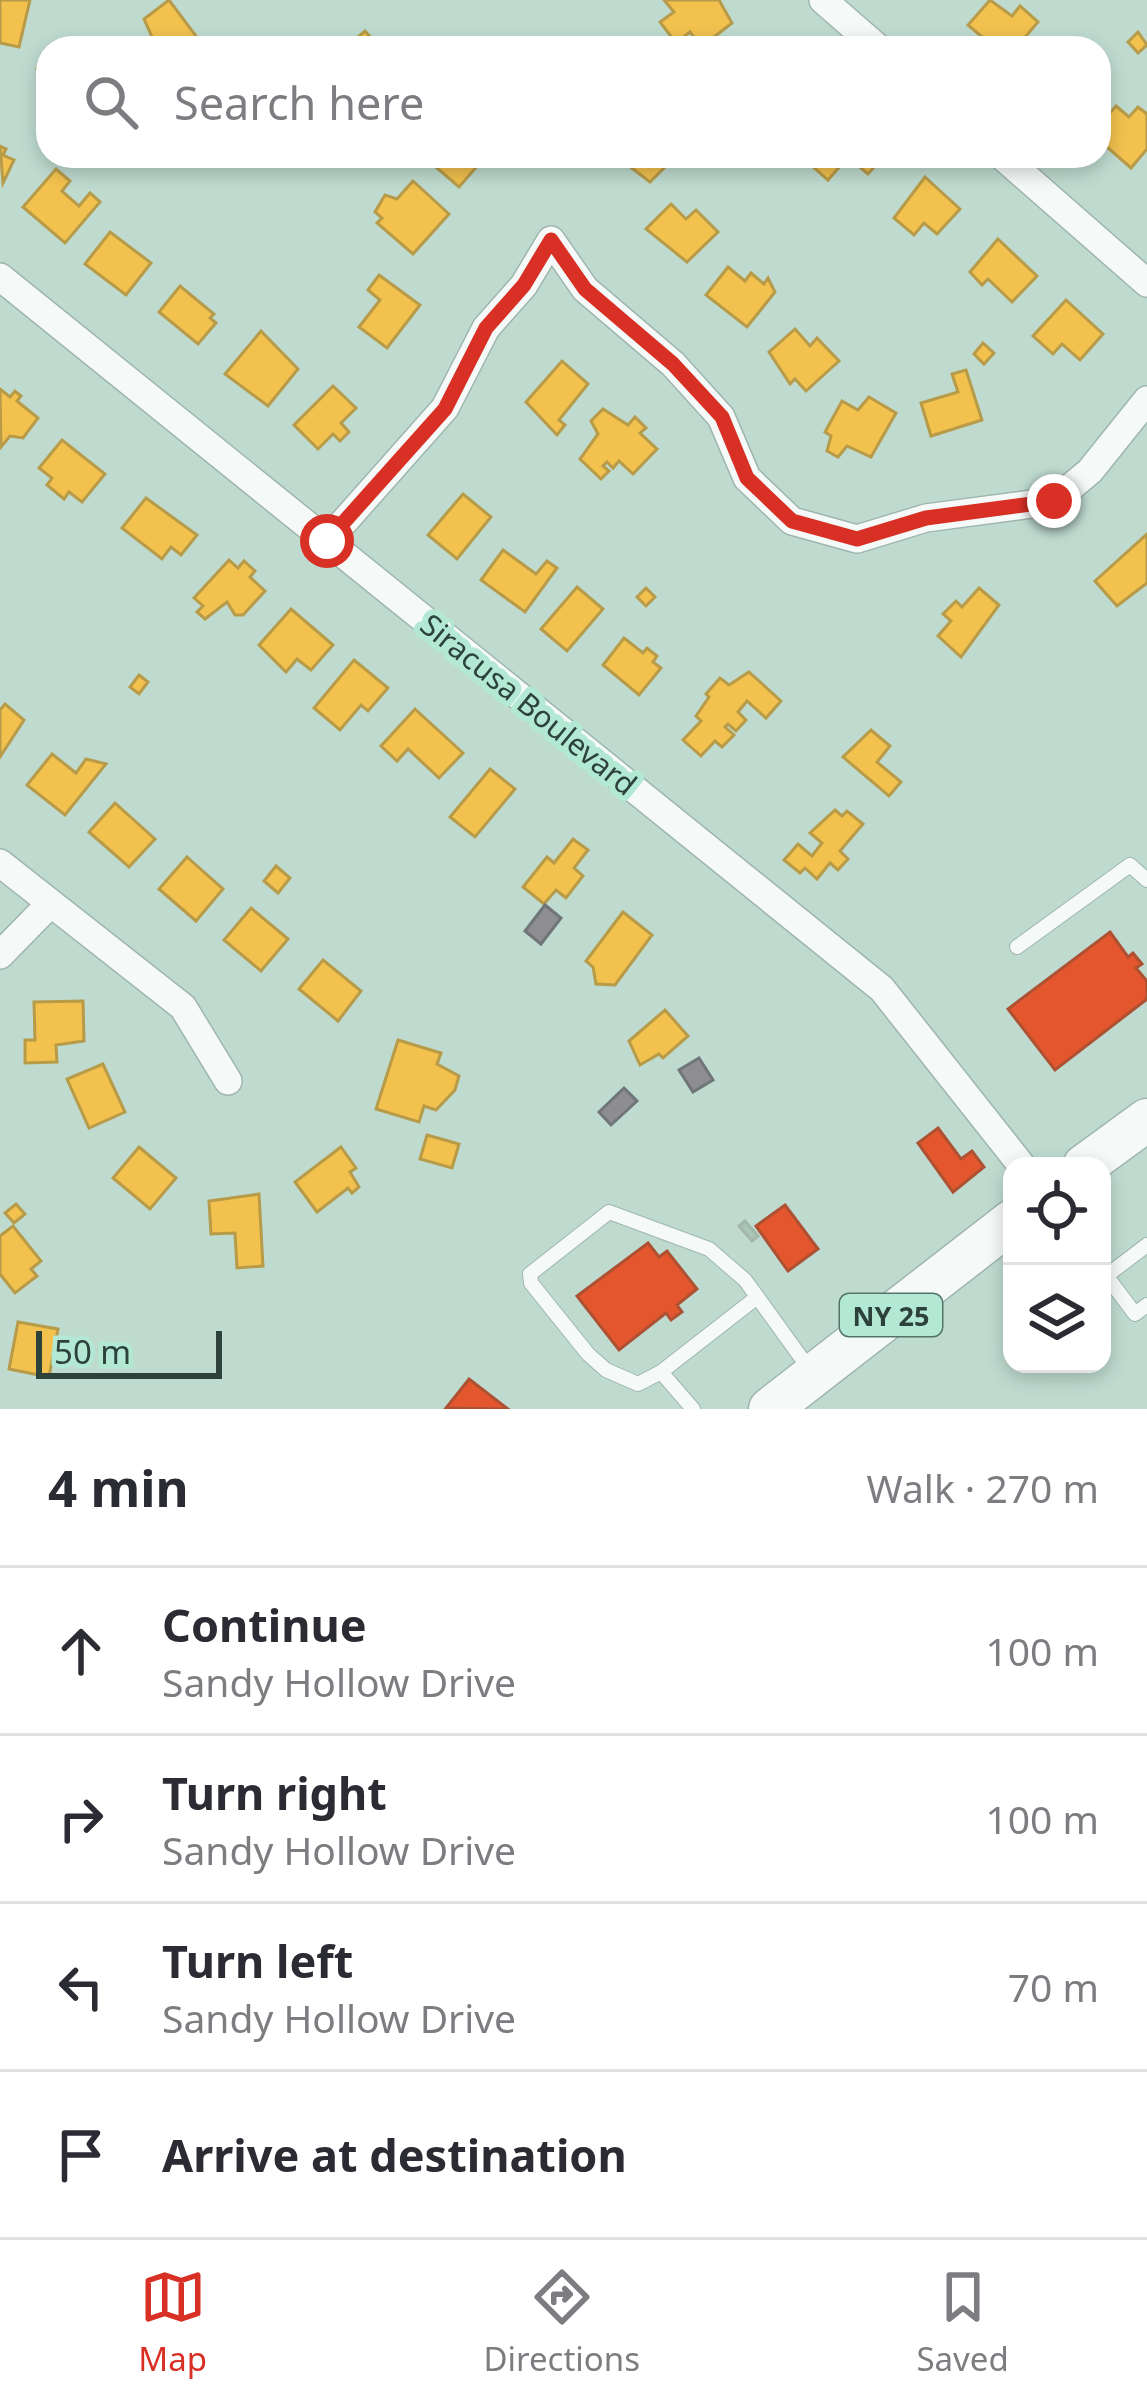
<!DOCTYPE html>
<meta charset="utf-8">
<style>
:root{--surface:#fff;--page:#f7f7f7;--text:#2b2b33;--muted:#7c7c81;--line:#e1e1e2;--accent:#d93025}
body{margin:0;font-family:"Noto Sans",sans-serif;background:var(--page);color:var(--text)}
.controls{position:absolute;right:36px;bottom:36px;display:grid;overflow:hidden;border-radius:24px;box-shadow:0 6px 18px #0003}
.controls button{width:108px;height:108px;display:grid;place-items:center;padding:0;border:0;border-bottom:3px solid var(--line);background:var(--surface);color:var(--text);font:60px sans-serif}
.scale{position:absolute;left:36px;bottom:30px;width:186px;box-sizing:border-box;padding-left:12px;border:6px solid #2c423a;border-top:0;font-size:33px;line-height:42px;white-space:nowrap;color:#2c423a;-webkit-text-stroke:9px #b2e8d4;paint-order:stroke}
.stop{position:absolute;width:36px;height:36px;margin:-27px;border:9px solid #d93025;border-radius:50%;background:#fff}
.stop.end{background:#d93025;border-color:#fff;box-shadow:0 3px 12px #0008}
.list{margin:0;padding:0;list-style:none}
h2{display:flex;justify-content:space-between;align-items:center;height:156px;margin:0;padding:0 48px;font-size:51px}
h2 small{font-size:39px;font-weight:400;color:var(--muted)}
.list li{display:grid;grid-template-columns:78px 1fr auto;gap:36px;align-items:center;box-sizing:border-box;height:168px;padding:0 48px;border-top:3px solid var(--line)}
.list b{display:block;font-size:45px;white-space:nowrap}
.list p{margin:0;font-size:39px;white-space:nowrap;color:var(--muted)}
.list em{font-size:39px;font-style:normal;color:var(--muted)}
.icon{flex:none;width:66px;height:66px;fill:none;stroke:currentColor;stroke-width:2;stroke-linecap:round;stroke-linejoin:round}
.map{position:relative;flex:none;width:1147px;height:1409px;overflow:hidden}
.search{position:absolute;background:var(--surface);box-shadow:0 6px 18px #0003;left:36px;right:36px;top:36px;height:132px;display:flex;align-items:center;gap:30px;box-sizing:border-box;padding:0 42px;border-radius:36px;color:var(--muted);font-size:45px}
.sheet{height:828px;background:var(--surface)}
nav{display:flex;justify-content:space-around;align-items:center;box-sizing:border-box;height:168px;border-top:3px solid var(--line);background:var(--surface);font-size:33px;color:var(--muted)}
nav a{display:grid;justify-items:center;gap:6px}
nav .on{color:var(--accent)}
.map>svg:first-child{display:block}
.homes{fill:#f2c14e;stroke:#b79b48;stroke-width:3}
.shops{fill:#e4572e;stroke:#ad5132;stroke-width:3}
.industry{fill:#8d8d92;stroke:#707678;stroke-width:3}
.building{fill:#a9c5b4;stroke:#a4b7ac;stroke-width:3}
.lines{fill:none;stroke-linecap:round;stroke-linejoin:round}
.service-casing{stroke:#9fb5ad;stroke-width:16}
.minor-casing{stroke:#9fb5ad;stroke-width:30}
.primary-casing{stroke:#9fb5ad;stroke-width:45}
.service{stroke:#f5faf8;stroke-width:14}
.minor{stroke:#f5faf8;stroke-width:27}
.primary{stroke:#f5faf8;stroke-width:42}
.route{stroke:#d93025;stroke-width:15}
.labels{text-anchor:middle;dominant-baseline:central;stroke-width:12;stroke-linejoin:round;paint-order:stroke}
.shield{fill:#b2e8d4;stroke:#547468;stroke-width:3}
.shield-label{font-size:27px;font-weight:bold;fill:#2c423a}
.street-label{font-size:30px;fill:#2c423a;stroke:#b2e8d4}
</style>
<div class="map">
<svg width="1147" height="1409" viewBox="0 0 1147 1409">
<rect width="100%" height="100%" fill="#bfdbd0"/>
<g class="homes">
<polygon points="0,0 30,0 19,47 0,43"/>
<polygon points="169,0 205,48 157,48 144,19"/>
<polygon points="664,0 719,0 732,23 701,47 690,32 676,43 660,22 674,12"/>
<polygon points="990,0 1012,16 1020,6 1038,22 1016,48 995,48 968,25"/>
<polygon points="365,31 380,48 345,48"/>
<polygon points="1138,32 1147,45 1138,53 1128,42"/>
<polygon points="43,54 48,56 48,74 37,69"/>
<polygon points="1116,106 1129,117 1138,107 1147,114 1147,149 1131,168 1099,140 1099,125"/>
<polygon points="0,146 6,149 3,155 14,160 3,183"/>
<polygon points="423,156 486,156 459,187"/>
<polygon points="616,156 676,156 650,182"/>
<polygon points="884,156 868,174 848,157 828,180 802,157"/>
<polygon points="56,169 70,181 62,191 79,206 90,193 100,202 65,243 23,207"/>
<polygon points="925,177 960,209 937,234 924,223 914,235 894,218"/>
<polygon points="413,181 449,214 413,254 377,223 382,218 375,212 385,195 397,199"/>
<polygon points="671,204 686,219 696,210 718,232 687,262 646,229"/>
<polygon points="110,232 151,263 126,295 85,264"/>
<polygon points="998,239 1037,276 1012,302 988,279 982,285 970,272"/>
<polygon points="728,267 745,281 751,273 764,284 768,278 775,292 747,327 706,295"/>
<polygon points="379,275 420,305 387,348 359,327 380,300 368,290"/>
<polygon points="180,286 214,314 210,318 216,323 198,344 159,312"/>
<polygon points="1066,300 1103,334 1080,360 1062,344 1053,354 1033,336"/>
<polygon points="795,329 810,346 817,338 839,361 806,391 795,379 790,384 769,352"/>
<polygon points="261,331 298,369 268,406 225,374"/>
<polygon points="983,343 994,353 984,364 974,354"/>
<polygon points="562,361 588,384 559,420 565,425 557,435 526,402"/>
<polygon points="966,370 982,420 931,436 921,403 958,392 952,374"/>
<polygon points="333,386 356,408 341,423 349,432 340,441 333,434 318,449 294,425"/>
<polygon points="0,389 10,397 15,391 21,396 17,401 38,418 23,438 10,436 1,447"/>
<polygon points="869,397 896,413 871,457 847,446 838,457 827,451 831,436 825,432 842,401 858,410"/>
<polygon points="603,409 628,425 635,417 646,428 640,433 657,449 633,474 619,461 613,468 607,462 603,466 609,471 601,479 580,459 598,434 591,421"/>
<polygon points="62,440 105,474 82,502 69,492 64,499 47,485 52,478 39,468"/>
<polygon points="463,494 491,517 457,559 428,535"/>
<polygon points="146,498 197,535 181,555 171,547 162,559 122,528"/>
<polygon points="1147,534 1147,583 1117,606 1095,581"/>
<polygon points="503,550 536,574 547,561 557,568 525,612 481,580"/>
<polygon points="229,560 238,568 244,561 255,571 250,577 265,591 243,615 235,615 227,602 205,619 197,612 203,606 194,598"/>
<polygon points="577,587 603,609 567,651 541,629"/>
<polygon points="646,588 655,597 646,606 637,597"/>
<polygon points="979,588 999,605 961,657 938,636 951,621 943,614 956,601 962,607"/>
<polygon points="291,609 333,645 311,670 297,659 286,672 259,645"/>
<polygon points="624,638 643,653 647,648 657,656 653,662 661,668 639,695 603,665"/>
<polygon points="354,660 388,688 368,711 361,705 340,730 314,708"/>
<polygon points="749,672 781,701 766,718 747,701 738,712 746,720 736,731 728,724 725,727 734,735 722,747 715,741 701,756 683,740 701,721 696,716 709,697 706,694 720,678 729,685"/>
<polygon points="139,675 148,682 139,694 130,687"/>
<polygon points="5,704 24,720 0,757 0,710"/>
<polygon points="415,709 463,753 439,778 408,749 397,761 381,746"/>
<polygon points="871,730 890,746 877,762 901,782 889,796 843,757"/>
<polygon points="52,754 76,773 86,759 106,764 65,815 27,785"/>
<polygon points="490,769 515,789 475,837 450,817"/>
<polygon points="115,803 155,839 129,867 89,832"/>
<polygon points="835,810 842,816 847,811 863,824 840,851 848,859 838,870 830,863 817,879 805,868 800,873 784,860 798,844 812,856 822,843 810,833"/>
<polygon points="573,839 588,850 574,868 583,876 566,898 556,890 544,904 523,887 547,857 554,863"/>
<polygon points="187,857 223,889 196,921 159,889"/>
<polygon points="276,866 290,878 278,893 264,881"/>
<polygon points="251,908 288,939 261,971 224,940"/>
<polygon points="623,912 652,935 615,985 596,984 593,967 586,961"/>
<polygon points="323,960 361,991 338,1021 299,989"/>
<polygon points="83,1001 84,1041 56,1045 57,1062 25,1063 25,1040 35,1040 34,1002"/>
<polygon points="665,1010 688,1036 663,1058 659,1054 640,1065 629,1041"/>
<polygon points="398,1040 441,1053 437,1064 459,1076 455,1090 436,1110 424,1106 419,1122 376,1109"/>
<polygon points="103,1064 125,1112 89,1128 67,1079"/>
<polygon points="427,1135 459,1144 452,1168 420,1159"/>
<polygon points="139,1147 176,1178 150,1209 113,1178"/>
<polygon points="341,1147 356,1168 350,1172 359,1187 352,1193 348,1188 317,1212 295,1182"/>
<polygon points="259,1194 263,1266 237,1268 235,1233 211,1234 209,1201"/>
<polygon points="16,1204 25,1214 14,1223 5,1213"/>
<polygon points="13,1226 41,1261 31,1269 37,1276 15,1293 0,1274 0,1236"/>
<polygon points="18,1322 58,1329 49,1377 9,1369"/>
</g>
<g class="shops">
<polygon points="1110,932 1128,957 1133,953 1142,964 1136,968 1147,981 1147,999 1055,1070 1008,1009"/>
<polygon points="938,1128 961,1159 972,1151 984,1167 953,1192 918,1143"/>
<polygon points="785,1205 818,1249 788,1271 756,1226"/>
<polygon points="648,1243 659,1257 667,1251 697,1289 677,1305 682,1312 671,1320 666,1313 619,1350 577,1296"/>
<polygon points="469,1379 508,1409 446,1408"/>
</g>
<g class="industry">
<polygon points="545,905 561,918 541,944 525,931"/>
<polygon points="699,1058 713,1080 693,1092 679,1070"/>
<polygon points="624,1088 637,1101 611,1125 599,1112"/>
</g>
<polygon class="building" points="745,1221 758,1236 752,1241 739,1226"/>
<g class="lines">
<defs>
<g id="service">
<polyline points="1017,947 1130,865 1147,880"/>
<polyline points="1102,1270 1135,1314 1147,1305"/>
<polyline points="1106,1276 1147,1245"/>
<polyline points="661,1372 756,1298"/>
<polyline points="693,1409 661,1372 638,1384 606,1370 588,1354 531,1283 530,1274 609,1212 709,1249 745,1280 810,1370"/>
</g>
<g id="minor">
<polyline points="823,0 878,48"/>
<polyline points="1002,156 1147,283"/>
<polyline points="0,277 882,989 1022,1166"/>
<polyline points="327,541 445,408 486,328 524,285 551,240 585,289 673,364 721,417 747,478 792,521 857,539 926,518 1054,501 1090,471 1147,400"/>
<polyline points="0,863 183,1007 228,1081"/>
<polyline points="0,955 50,904"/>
</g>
<g id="primary">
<polyline points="1084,1166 1147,1120"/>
<polyline points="770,1409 1012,1221"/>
</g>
</defs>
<use href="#service" class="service-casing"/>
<use href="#minor" class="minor-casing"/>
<use href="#primary" class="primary-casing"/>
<use href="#service" class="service"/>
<use href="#minor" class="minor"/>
<use href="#primary" class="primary"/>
</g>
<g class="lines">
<polyline class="route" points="327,541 445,409 486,328 524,285 551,240 585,289 673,364 722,417 747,478 792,521 857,539 926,518 1054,501"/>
</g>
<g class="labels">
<rect class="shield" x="840" y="1294" width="102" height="42" rx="9"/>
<g class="shield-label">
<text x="891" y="1315">NY 25</text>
</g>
<g class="street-label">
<text transform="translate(529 704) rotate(39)">Siracusa Boulevard</text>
</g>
</g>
</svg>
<div class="controls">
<button><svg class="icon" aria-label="locate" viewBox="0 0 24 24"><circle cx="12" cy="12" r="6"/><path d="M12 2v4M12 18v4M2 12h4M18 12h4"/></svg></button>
<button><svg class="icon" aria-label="layers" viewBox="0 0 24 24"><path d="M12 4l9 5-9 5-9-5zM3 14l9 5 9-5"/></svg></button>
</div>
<div class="scale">50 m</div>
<div class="stop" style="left:327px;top:541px"></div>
<div class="stop end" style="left:1054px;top:501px"></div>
<div class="search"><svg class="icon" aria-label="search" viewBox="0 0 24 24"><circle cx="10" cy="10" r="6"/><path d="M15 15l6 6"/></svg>Search here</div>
</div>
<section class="sheet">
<h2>4 min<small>Walk · 270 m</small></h2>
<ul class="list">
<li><svg class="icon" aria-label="ahead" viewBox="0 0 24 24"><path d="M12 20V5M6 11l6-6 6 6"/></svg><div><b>Continue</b><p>Sandy Hollow Drive</p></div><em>100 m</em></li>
<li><svg class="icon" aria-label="right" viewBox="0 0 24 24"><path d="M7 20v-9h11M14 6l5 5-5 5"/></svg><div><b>Turn right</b><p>Sandy Hollow Drive</p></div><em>100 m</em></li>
<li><svg class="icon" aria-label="left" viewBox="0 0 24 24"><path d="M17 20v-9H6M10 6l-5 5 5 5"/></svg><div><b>Turn left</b><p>Sandy Hollow Drive</p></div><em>70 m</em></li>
<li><svg class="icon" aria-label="arrive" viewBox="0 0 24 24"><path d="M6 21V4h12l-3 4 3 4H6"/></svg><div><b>Arrive at destination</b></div></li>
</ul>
</section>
<nav>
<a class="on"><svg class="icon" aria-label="map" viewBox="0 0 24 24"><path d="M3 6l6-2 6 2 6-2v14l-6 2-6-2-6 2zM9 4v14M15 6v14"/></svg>Map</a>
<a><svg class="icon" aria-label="directions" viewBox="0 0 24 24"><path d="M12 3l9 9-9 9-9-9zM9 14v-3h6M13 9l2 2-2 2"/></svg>Directions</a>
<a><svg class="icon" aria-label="saved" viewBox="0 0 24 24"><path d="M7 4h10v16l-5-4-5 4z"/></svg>Saved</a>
</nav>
